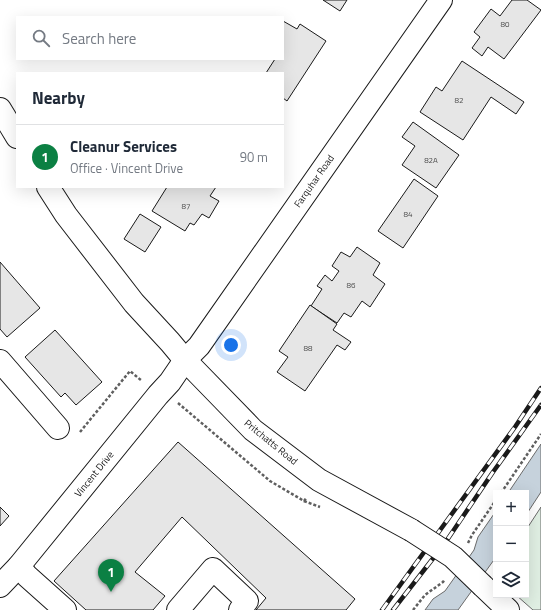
<!DOCTYPE html>
<meta charset="utf-8">
<style>
:root{--surface:#fff;--page:#f2f2f3;--text:#1f2937;--muted:#747a83;--line:#e0e1e3;--accent:#0b8043}
body{margin:0;font-family:"Titillium Web",sans-serif;background:var(--page);color:var(--text)}
.controls{position:absolute;right:12px;bottom:12px;display:grid;overflow:hidden;border-radius:0px;box-shadow:0 4px 16px #0002}
.controls button{width:36px;height:36px;display:grid;place-items:center;padding:0;border:0;border-bottom:1px solid var(--line);background:var(--surface);color:var(--text);font:20px sans-serif}
.you{position:absolute;left:231px;top:345px;width:14px;height:14px;margin:-10px;border:3px solid #fff;border-radius:50%;background:#1a73e8;box-shadow:0 0 0 6px #1a73e833}
.badge{display:grid;place-items:center;width:26px;height:26px;border-radius:50%;background:var(--accent);color:#fff;font-size:13px;font-weight:700}
.pin{position:absolute;translate:-50% -33px;filter:drop-shadow(0 1px 2px #0008)}
.pin::after{content:'';position:absolute;top:21px;width:14px;height:12px;background:inherit;clip-path:polygon(0 0,100% 0,50% 100%)}
.list{margin:0;padding:0;list-style:none}
h2{display:flex;justify-content:space-between;align-items:center;height:52px;margin:0;padding:0 16px;font-size:17px}
h2 small{font-size:13px;font-weight:400;color:var(--muted)}
.list li{display:grid;grid-template-columns:26px 1fr auto;gap:12px;align-items:center;box-sizing:border-box;height:64px;padding:0 16px;border-top:1px solid var(--line)}
.list b{display:block;font-size:15px;white-space:nowrap}
.list p{margin:0;font-size:13px;white-space:nowrap;color:var(--muted)}
.list em{font-size:13px;font-style:normal;color:var(--muted)}
.icon{flex:none;width:22px;height:22px;fill:none;stroke:currentColor;stroke-width:2;stroke-linecap:round;stroke-linejoin:round}
.map{position:relative;flex:none;width:541px;height:610px;overflow:hidden}
.search{position:absolute;background:var(--surface);box-shadow:0 4px 16px #0002;left:16px;top:16px;width:268px;height:44px;display:flex;align-items:center;gap:10px;box-sizing:border-box;padding:0 14px;border-radius:0px;color:var(--muted);font-size:15px}
.panel{position:absolute;background:var(--surface);box-shadow:0 4px 16px #0002;left:16px;top:72px;width:268px;height:116px;border-radius:0px}
.map>svg:first-child{display:block}
.green{fill:#e0efe3;stroke:#6a6a6a}
.water{fill:#c6d2dc;stroke:#6a6a6a}
.building{fill:#e6e6e6;stroke:#1a1a1a}
.lines{fill:none;stroke-linecap:round;stroke-linejoin:round}
.minor-casing{stroke:#1a1a1a;stroke-width:24}
.path{stroke:#5f5f5f;stroke-width:2.5;stroke-dasharray:3 2;stroke-linecap:butt}
.minor{stroke:#fff;stroke-width:22}
.rail-casing{stroke:#1a1a1a;stroke-width:4.5}
.rail{stroke:#fff;stroke-width:3;stroke-dasharray:9;stroke-linecap:butt}
.minor-bridge-casing{stroke:#1a1a1a;stroke-width:24;stroke-linecap:butt}
.minor-bridge{stroke:#fff;stroke-width:22}
.labels{text-anchor:middle;dominant-baseline:central;stroke-width:3;stroke-linejoin:round;paint-order:stroke}
.number-label{font-size:8px;fill:#4d4d4d}
.street-label{font-size:10px;fill:#1a1a1a;stroke:#fff}
</style>
<div class="map">
<svg width="541" height="610" viewBox="0 0 541 610">
<rect width="100%" height="100%" fill="#fff"/>
<polygon class="green" points="541,507 541,610 533,610 516,595 526,595 526,530"/>
<g class="water">
<polygon points="541,444 541,492 526,515 526,493 508,493"/>
<polygon points="496,511 496,557 458,610 425,610 433,599 445,591 474,550 478,537"/>
</g>
<g class="building">
<polygon points="323,0 347,0 340,11"/>
<polygon points="512,0 527,0 541,10 504,59 488,47 482,56 472,48 480,37 474,32 491,9 500,16"/>
<polygon points="283,21 297,29 300,24 326,41 287,101 283,98 283,73 266,73 275,59 283,59"/>
<polygon points="462,61 524,102 516,114 491,97 463,140 420,112 436,87 442,91"/>
<polygon points="413,122 459,155 436,188 402,165 415,146 402,137"/>
<polygon points="414,179 438,196 403,248 378,231"/>
<polygon points="167,187 216,187 210,196 219,201 209,218 202,214 194,225 190,223 185,231 152,211"/>
<polygon points="140,214 161,227 145,252 124,239"/>
<polygon points="357,247 380,263 373,275 385,284 370,307 362,301 351,317 344,313 337,323 311,306 322,289 317,286 325,275 332,281 339,271 332,266 341,252 350,257"/>
<polygon points="0,262 40,308 7,337 0,329"/>
<polygon points="310,305 337,324 333,330 351,342 345,350 337,345 305,391 277,372 288,357 279,351"/>
<polygon points="55,330 102,382 76,405 65,393 61,397 25,357"/>
<polygon points="178,442 355,599 346,610 256,610 266,598 182,517 135,572 165,596 153,610 86,610 54,581"/>
<polygon points="0,507 9,516 0,526"/>
</g>
<g class="lines">
<defs>
<g id="minor">
<polyline points="0,109 17,137"/>
<polyline points="48,187 66,215 134,303 170,342 185,360 253,430 319,480 411,530"/>
<polyline points="0,361 58,428"/>
<polyline points="19,566 27,576 65,610"/>
<polyline points="0,586 19,566 158,395 170,382 185,360 199,346 441,0"/>
<polyline points="483,586 508,610"/>
<polyline points="178,610 213,569 247,601 240,610"/>
</g>
</defs>
<use href="#minor" class="minor-casing"/>
<g class="path">
<polyline points="178,403 270,481 304,501 307,497"/>
<polyline points="80,432 130,371 142,381"/>
<polyline points="501,493 541,434"/>
<polyline points="304,501 320,507"/>
<polyline points="468,543 472,535 496,500"/>
<polyline points="413,610 425,595 443,582 445,579"/>
</g>
<use href="#minor" class="minor"/>
<defs>
<g id="rail">
<polyline points="382,610 515,427 541,388"/>
<polyline points="393,610 445,543 493,472 541,405"/>
</g>
</defs>
<use href="#rail" class="rail-casing"/>
<use href="#rail" class="rail"/>
<defs>
<polyline id="minor-bridge" points="411,530 453,557 483,586"/>
</defs>
<use href="#minor-bridge" class="minor-bridge-casing"/>
<use href="#minor-bridge" class="minor-bridge"/>
</g>
<g class="labels">
<g class="number-label">
<text x="505" y="24">80</text>
<text x="459" y="100">82</text>
<text x="431" y="160">82A</text>
<text x="186" y="206">87</text>
<text x="408" y="214">84</text>
<text x="351" y="285">86</text>
<text x="308" y="348">88</text>
</g>
<g class="street-label">
<text transform="translate(314 181) rotate(-55)">Farquhar Road</text>
<text transform="translate(271 442) rotate(39)">Pritchatts Road</text>
<text transform="translate(94 474) rotate(-51)">Vincent Drive</text>
</g>
</g>
</svg>
<div class="controls">
<button>+</button>
<button>−</button>
<button><svg class="icon" aria-label="layers" viewBox="0 0 24 24"><path d="M12 4l9 5-9 5-9-5zM3 14l9 5 9-5"/></svg></button>
</div>
<div class="you"></div>
<div class="pin badge" style="left:111px;top:592px">1</div>
<div class="search"><svg class="icon" aria-label="search" viewBox="0 0 24 24"><circle cx="10" cy="10" r="6"/><path d="M15 15l6 6"/></svg>Search here</div>
<section class="panel">
<h2>Nearby<small></small></h2>
<ul class="list">
<li><span class="badge">1</span><div><b>Cleanur Services</b><p>Office · Vincent Drive</p></div><em>90 m</em></li>
</ul>
</section>
</div>
